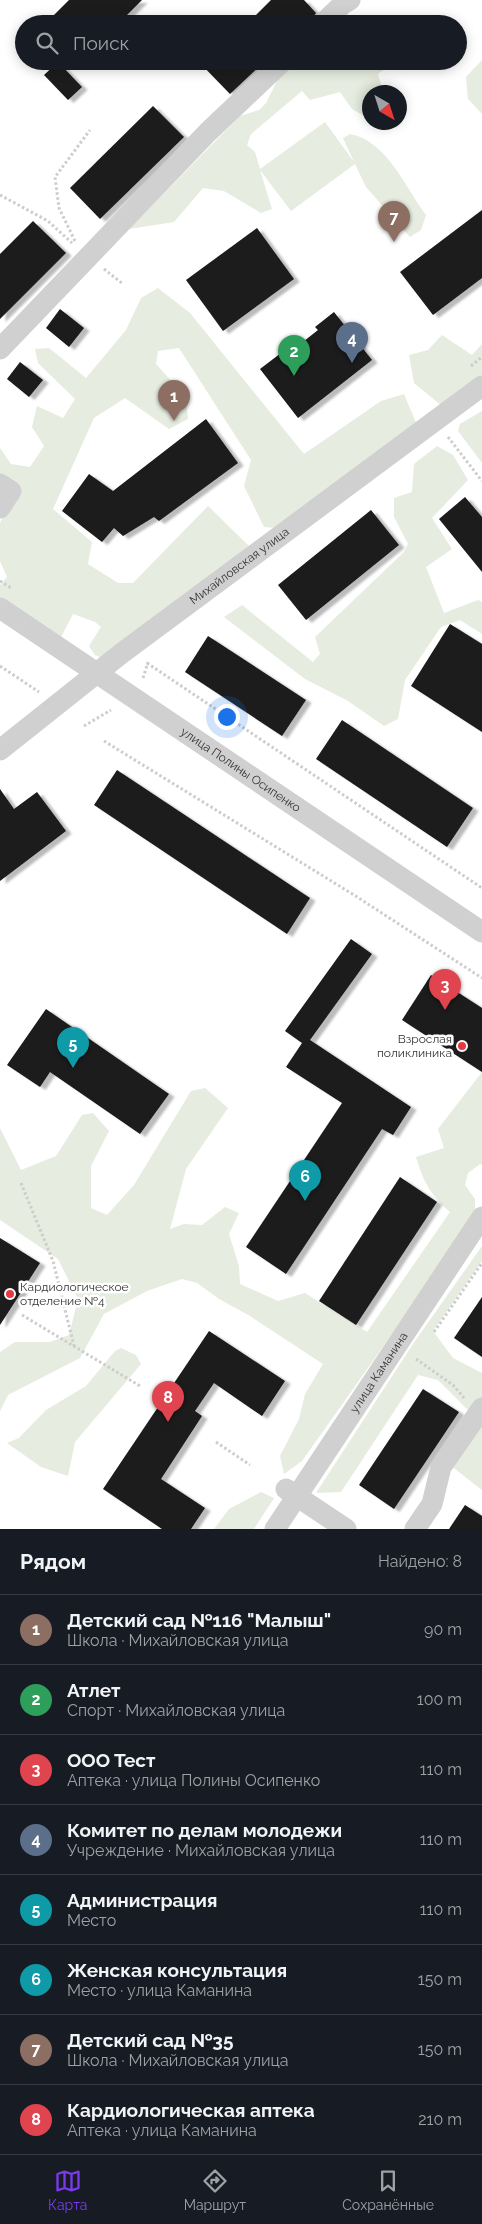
<!DOCTYPE html>
<html lang="ru">
<meta charset="utf-8">
<style>
:root{--surface:#171b24;--page:#20242c;--text:#f1f3f6;--muted:#9ea1a6;--line:#363941;--accent:#7c3aed}
body{margin:0;font-family:Raleway,sans-serif;background:var(--page);color:var(--text)}
.compass{position:absolute;left:362px;top:85px;width:45px;height:45px;border-radius:50%;background:var(--surface);box-shadow:0 2px 12px #0003;rotate:141deg}
.you{position:absolute;left:226px;top:716px;width:18px;height:18px;margin:-12px;border:4px solid #fff;border-radius:50%;background:#1a73e8;box-shadow:0 0 0 8px #1a73e833}
.badge{display:grid;place-items:center;width:32px;height:32px;border-radius:50%;background:var(--accent);color:#fff;font-size:16px;font-weight:700}
.pin{position:absolute;translate:-50% -41px;filter:drop-shadow(0 1px 2px #0008)}
.pin::after{content:'';position:absolute;top:26px;width:18px;height:15px;background:inherit;clip-path:polygon(0 0,100% 0,50% 100%)}
.list{margin:0;padding:0;list-style:none}
h2{display:flex;justify-content:space-between;align-items:center;height:65px;margin:0;padding:0 20px;font-size:21px}
h2 small{font-size:16px;font-weight:400;color:var(--muted)}
.list li{display:grid;grid-template-columns:32px 1fr auto;gap:15px;align-items:center;box-sizing:border-box;height:70px;padding:0 20px;border-top:1px solid var(--line)}
.list b{display:block;font-size:19px;white-space:nowrap}
.list p{margin:0;font-size:16px;white-space:nowrap;color:var(--muted)}
.list em{font-size:16px;font-style:normal;color:var(--muted)}
.icon{flex:none;width:28px;height:28px;fill:none;stroke:currentColor;stroke-width:2;stroke-linecap:round;stroke-linejoin:round}
.map{position:relative;flex:none;width:482px;height:1529px;overflow:hidden}
.search{position:absolute;background:var(--surface);box-shadow:0 2px 12px #0003;left:15px;right:15px;top:15px;height:55px;display:flex;align-items:center;gap:12px;box-sizing:border-box;padding:0 18px;border-radius:28px;color:var(--muted);font-size:19px}
.sheet{height:625px;background:var(--surface)}
nav{display:flex;justify-content:space-around;align-items:center;box-sizing:border-box;height:70px;border-top:1px solid var(--line);background:var(--surface);font-size:14px;color:var(--muted)}
nav a{display:grid;justify-items:center;gap:2px}
nav .on{color:var(--accent)}
.map>svg:first-child{display:block}
.green{fill:#e6ecdf}
.building{fill:#1a1a1a;filter:url(#shadow)}
.lines{fill:none;stroke-linecap:round;stroke-linejoin:round}
.path{stroke:#cdcdcd;stroke-width:3;stroke-dasharray:2.5 2.5;stroke-linecap:butt}
.minor{stroke:#d0d0d0;stroke-width:21}
.poi-dot{fill:#e63946;stroke:#fff;stroke-width:2}
.labels{text-anchor:middle;dominant-baseline:central;stroke-width:5;stroke-linejoin:round;paint-order:stroke}
.street-label{font-size:12px;fill:#333;stroke:#fff}
.poi-label{font-size:12px;fill:#333;stroke:#fff;text-anchor:end}
</style>
<div class="map">
<svg width="482" height="1529" viewBox="0 0 482 1529">
<defs>
<filter id="shadow"><feDropShadow dx="5.5" dy="3" stdDeviation="1" flood-color="#0004"/></filter>
</defs>
<rect width="100%" height="100%" fill="#fff"/>
<g class="green">
<polygon points="407,17 416,24 390,24"/>
<polygon points="482,60 482,114 468,99 466,77"/>
<path d="M300,61H396L378,74L383,92H370L369,119L352,109L340,92L310,100L302,91L251,134L247,145L255,152L260,169L325,122L354,162L343,138L350,134C387,141 405,187 426,215L421,230L410,237L366,187L355,164L291,211L260,170L272,209L261,213L224,191L203,188L174,222L129,229L240,116L259,110L266,103L280,75Z"/>
<polygon points="158,288 190,313 304,454 381,401 404,394 417,425 278,528 264,527 244,486 251,460 179,348 158,351 156,364 186,397 188,419 169,429 125,398 94,418 53,509 92,542 88,564 118,583 133,583 208,506 251,548 102,658 95,655 89,646 101,627 95,622 73,614 60,639 0,598 0,585 7,577 0,561 0,523 16,488 0,477 0,448 11,464 30,467 44,446 32,427 37,406 63,418 75,399 38,363 35,349 49,348 86,378 126,330 141,298"/>
<polygon points="442,335 472,355 482,344 482,375 442,406 414,383 409,355 428,350"/>
<polygon points="482,411 482,463 458,431 460,424"/>
<polygon points="437,446 453,455 468,480 432,518 452,549 426,567 444,613 478,600 482,602 482,634 460,620 441,627 405,680 398,719 384,726 348,701 305,679 224,617 242,605 313,662 320,654 315,637 404,552 408,544 394,517 394,498 412,492 414,464"/>
<path d="M482,1072V1165L480,1164L468,1173L465,1185L475,1199V1217L302,1461L284,1474L280,1456L299,1419L305,1394L323,1364L250,1316L219,1299L197,1283L182,1279L147,1291L104,1314L80,1358L8,1395L0,1411V1352L15,1342H50L69,1335L78,1299L58,1259L0,1220V1128L21,1170L56,1156L82,1115L93,1113L109,1131L91,1166V1208L107,1215L134,1185L191,1091L205,1088L228,1108L186,1169L170,1229L184,1224L202,1225L225,1207L239,1213L229,1234L239,1266L240,1284L278,1301L305,1293L367,1332L450,1212C430,1194 424,1183 416,1157L444,1148L438,1129Z"/>
<polygon points="482,1246 482,1261 433,1331 453,1358 482,1373 482,1490 446,1462 472,1414 438,1380 418,1375 341,1492 316,1493 413,1344"/>
<polygon points="121,1348 136,1355 141,1364 75,1442 68,1476 41,1467 7,1443 19,1438 46,1410 86,1386 115,1351"/>
<polygon points="261,1492 274,1498 254,1529 214,1529 229,1509"/>
</g>
<g class="building">
<polygon points="69,0 142,0 118,24 45,24"/>
<polygon points="271,0 304,0 316,13 308,24 247,24"/>
<polygon points="198,61 265,61 230,94"/>
<polygon points="58,62 82,87 68,100 44,75"/>
<polygon points="153,106 184,137 100,219 70,188"/>
<polygon points="482,210 482,278 433,315 400,272"/>
<polygon points="33,221 66,253 0,319 0,254"/>
<polygon points="257,228 294,279 223,331 186,280"/>
<polygon points="60,309 84,328 69,347 46,328"/>
<polygon points="334,312 372,360 298,418 260,369 281,353 284,357 318,330 315,327"/>
<polygon points="20,362 43,380 29,397 7,379"/>
<polygon points="206,419 238,463 159,521 154,517 123,536 114,528 102,542 62,511 89,474 113,491"/>
<polygon points="465,497 482,517 482,572 439,519"/>
<polygon points="371,510 399,545 306,620 278,585"/>
<polygon points="450,624 482,644 482,732 411,686"/>
<polygon points="208,636 306,700 282,736 185,672"/>
<polygon points="342,720 473,808 447,847 316,759"/>
<polygon points="117,770 310,898 287,934 94,805"/>
<polygon points="0,789 14,809 37,792 66,831 0,881"/>
<polygon points="351,939 372,954 310,1040 411,1107 393,1135 382,1129 286,1274 246,1247 342,1103 286,1067 302,1043 285,1031"/>
<polygon points="431,975 482,1008 482,1072 402,1020"/>
<polygon points="46,1009 169,1094 140,1134 50,1072 40,1087 7,1065"/>
<polygon points="400,1177 437,1202 356,1325 319,1301"/>
<polygon points="0,1238 40,1263 0,1325"/>
<polygon points="482,1297 482,1357 454,1338"/>
<polygon points="209,1331 285,1381 262,1416 214,1383 195,1411 202,1416 161,1479 205,1508 191,1529 162,1529 103,1489"/>
<polygon points="423,1389 459,1412 394,1509 359,1485"/>
<polygon points="465,1505 482,1516 482,1529 449,1529"/>
</g>
<g class="lines">
<g class="path">
<polyline points="0,195 48,221 72,243"/>
<polyline points="75,241 59,208 55,177 90,130"/>
<polyline points="104,269 123,284"/>
<polyline points="471,366 482,357"/>
<polyline points="448,437 482,481"/>
<polyline points="0,581 11,588"/>
<polyline points="147,663 482,888"/>
<polyline points="0,666 39,692"/>
<polyline points="143,678 148,662"/>
<polyline points="84,726 111,710"/>
<polyline points="104,741 354,895 482,978"/>
<polyline points="21,1183 53,1261 74,1346"/>
<polyline points="22,1315 140,1386"/>
<polyline points="434,1332 482,1263"/>
<polyline points="416,1359 453,1385 464,1398"/>
<polyline points="216,1442 250,1465"/>
</g>
<g class="minor">
<polyline points="322,24 343,4 350,0"/>
<polyline points="0,349 208,132 283,61"/>
<polyline points="0,484 11,491 0,508"/>
<path id="s1" d="M0,608L482,932"/>
<path id="s2" d="M0,750L122,653L482,386"/>
<polyline points="286,1489 346,1529"/>
<path id="s3" d="M275,1529L482,1217"/>
<polyline points="415,1529 432,1504 441,1467 482,1408"/>
</g>
</g>
<g class="poi-dot">
<circle cx="462" cy="1046" r="5"/>
<circle cx="10" cy="1294" r="5"/>
</g>
<g class="labels">
<g class="street-label">
<text stroke="none"><textPath href="#s2" startOffset="302">Михайловская улица</textPath></text>
<text stroke="none"><textPath href="#s1" startOffset="290">улица Полины Осипенко</textPath></text>
<text stroke="none"><textPath href="#s3" startOffset="188">улица Каманина</textPath></text>
</g>
<g class="poi-label">
<text x="452" y="1039">Взрослая<tspan x="452" dy="14">поликлиника</tspan></text>
<text x="20" y="1287" text-anchor="start">Кардиологическое<tspan x="20" dy="14">отделение №4</tspan></text>
</g>
</g>
</svg>
<svg class="compass" viewBox="-18 -18 36 36"><path d="M0-13l5 13h-10z" fill="#e53935"/><path d="M0 13l5-13h-10z" fill="#9ea1a6"/></svg>
<div class="you"></div>
<div class="pin badge" style="left:174px;top:421px;background:#8d6e63">1</div>
<div class="pin badge" style="left:294px;top:376px;background:#2e9e5b">2</div>
<div class="pin badge" style="left:445px;top:1010px;background:#e0444e">3</div>
<div class="pin badge" style="left:352px;top:363px;background:#5c6f8a">4</div>
<div class="pin badge" style="left:73px;top:1068px;background:#0f9aa8">5</div>
<div class="pin badge" style="left:305px;top:1201px;background:#0f9aa8">6</div>
<div class="pin badge" style="left:394px;top:242px;background:#8d6e63">7</div>
<div class="pin badge" style="left:168px;top:1422px;background:#e0444e">8</div>
<div class="search"><svg class="icon" aria-label="search" viewBox="0 0 24 24"><circle cx="10" cy="10" r="6"/><path d="M15 15l6 6"/></svg>Поиск</div>
</div>
<section class="sheet">
<h2>Рядом<small>Найдено: 8</small></h2>
<ul class="list">
<li><span class="badge" style="background:#8d6e63">1</span><div><b>Детский сад №116 &quot;Малыш&quot;</b><p>Школа · Михайловская улица</p></div><em>90 m</em></li>
<li><span class="badge" style="background:#2e9e5b">2</span><div><b>Атлет</b><p>Спорт · Михайловская улица</p></div><em>100 m</em></li>
<li><span class="badge" style="background:#e0444e">3</span><div><b>ООО Тест</b><p>Аптека · улица Полины Осипенко</p></div><em>110 m</em></li>
<li><span class="badge" style="background:#5c6f8a">4</span><div><b>Комитет по делам молодежи</b><p>Учреждение · Михайловская улица</p></div><em>110 m</em></li>
<li><span class="badge" style="background:#0f9aa8">5</span><div><b>Администрация</b><p>Место</p></div><em>110 m</em></li>
<li><span class="badge" style="background:#0f9aa8">6</span><div><b>Женская консультация</b><p>Место · улица Каманина</p></div><em>150 m</em></li>
<li><span class="badge" style="background:#8d6e63">7</span><div><b>Детский сад №35</b><p>Школа · Михайловская улица</p></div><em>150 m</em></li>
<li><span class="badge" style="background:#e0444e">8</span><div><b>Кардиологическая аптека</b><p>Аптека · улица Каманина</p></div><em>210 m</em></li>
</ul>
</section>
<nav>
<a class="on"><svg class="icon" aria-label="map" viewBox="0 0 24 24"><path d="M3 6l6-2 6 2 6-2v14l-6 2-6-2-6 2zM9 4v14M15 6v14"/></svg>Карта</a>
<a><svg class="icon" aria-label="directions" viewBox="0 0 24 24"><path d="M12 3l9 9-9 9-9-9zM9 14v-3h6M13 9l2 2-2 2"/></svg>Маршрут</a>
<a><svg class="icon" aria-label="saved" viewBox="0 0 24 24"><path d="M7 4h10v16l-5-4-5 4z"/></svg>Сохранённые</a>
</nav>
